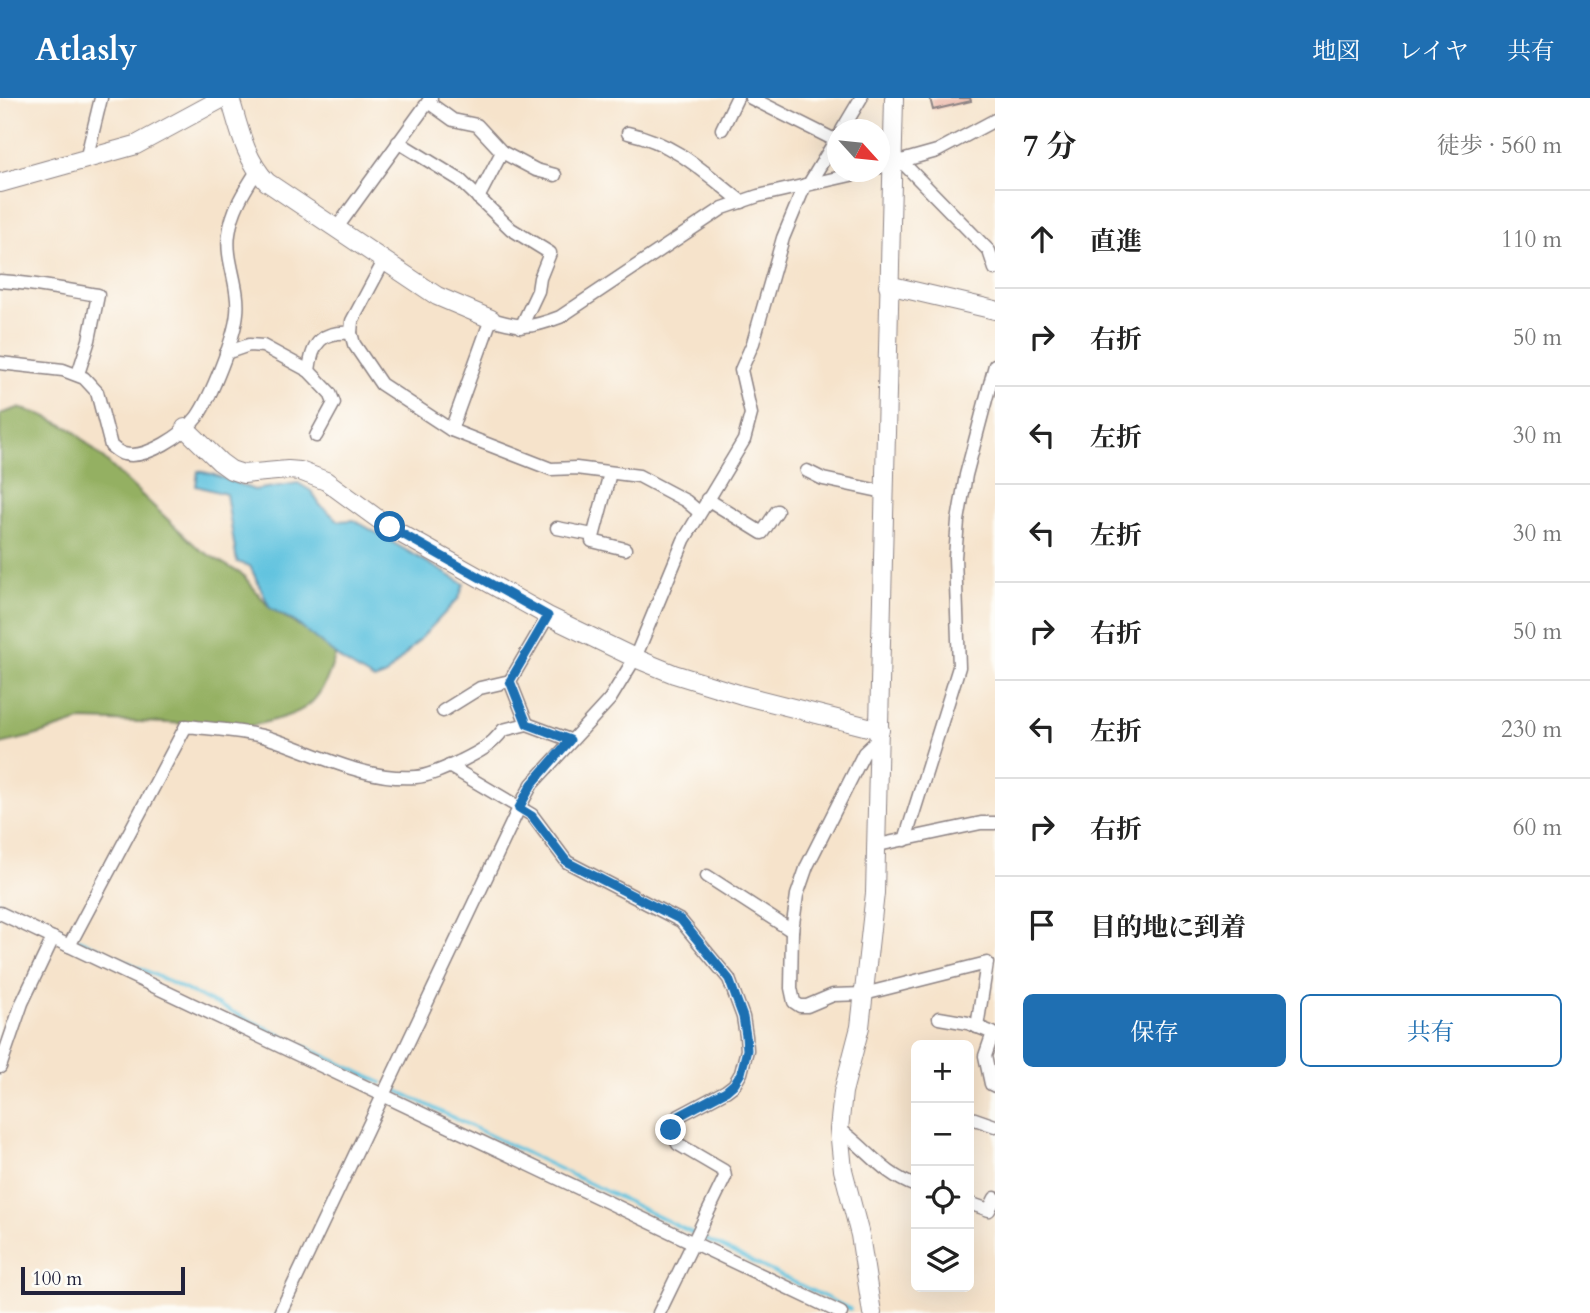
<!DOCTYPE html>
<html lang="ja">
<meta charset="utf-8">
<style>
:root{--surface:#fff;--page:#f6f6f6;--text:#222;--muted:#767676;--line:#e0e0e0;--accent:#1f6fb2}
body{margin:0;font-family:Cardo,"Noto Serif JP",serif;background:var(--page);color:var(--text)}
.controls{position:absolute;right:21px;bottom:21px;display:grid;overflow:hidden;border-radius:10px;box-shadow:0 7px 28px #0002}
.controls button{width:63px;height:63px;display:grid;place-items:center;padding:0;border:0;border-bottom:2px solid var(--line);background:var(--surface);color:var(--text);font:35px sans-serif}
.compass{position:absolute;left:827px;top:21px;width:63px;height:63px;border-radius:50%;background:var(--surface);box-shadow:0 7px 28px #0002;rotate:117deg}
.scale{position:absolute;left:21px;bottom:18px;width:164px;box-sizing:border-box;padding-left:7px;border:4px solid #22223b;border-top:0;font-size:19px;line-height:24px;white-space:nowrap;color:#22223b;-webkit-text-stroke:5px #fdfcf7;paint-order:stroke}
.stop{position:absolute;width:21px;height:21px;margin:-16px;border:5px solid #1f6fb2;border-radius:50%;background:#fff}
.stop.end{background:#1f6fb2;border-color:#fff;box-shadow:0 2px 7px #0008}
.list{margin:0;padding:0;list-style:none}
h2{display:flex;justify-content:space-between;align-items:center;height:91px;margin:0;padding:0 28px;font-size:30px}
h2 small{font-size:23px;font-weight:400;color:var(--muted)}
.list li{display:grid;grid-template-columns:46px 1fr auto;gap:21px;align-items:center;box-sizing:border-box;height:98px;padding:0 28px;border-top:2px solid var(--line)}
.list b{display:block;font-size:26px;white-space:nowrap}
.list em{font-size:23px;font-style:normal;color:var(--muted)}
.actions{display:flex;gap:14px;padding:21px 28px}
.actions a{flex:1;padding:16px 0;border:2px solid var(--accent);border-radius:10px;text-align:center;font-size:24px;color:var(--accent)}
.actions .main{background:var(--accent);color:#fff}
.icon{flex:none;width:38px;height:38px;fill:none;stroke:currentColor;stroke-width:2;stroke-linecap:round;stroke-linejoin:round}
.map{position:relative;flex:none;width:995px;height:1215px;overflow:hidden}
header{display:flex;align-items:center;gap:42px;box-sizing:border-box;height:98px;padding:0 35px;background:var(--accent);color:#fff}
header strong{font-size:33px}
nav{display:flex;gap:38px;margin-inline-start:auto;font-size:24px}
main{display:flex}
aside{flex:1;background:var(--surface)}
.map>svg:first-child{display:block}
.forest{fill:#94b062;stroke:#5b694e;stroke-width:2}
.water{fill:#61c3df;stroke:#42728d;stroke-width:2}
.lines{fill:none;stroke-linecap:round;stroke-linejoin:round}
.stream{stroke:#61c3df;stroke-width:3.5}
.building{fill:#eab3a4}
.street-casing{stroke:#8c8283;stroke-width:15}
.secondary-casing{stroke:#8c8283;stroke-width:20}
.street{stroke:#fff;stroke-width:12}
.secondary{stroke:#fff;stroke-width:18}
.route{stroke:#1f6fb2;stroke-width:9}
</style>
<header>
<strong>Atlasly</strong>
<nav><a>地図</a><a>レイヤ</a><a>共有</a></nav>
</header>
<main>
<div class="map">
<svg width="995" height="1215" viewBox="0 0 995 1215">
<rect width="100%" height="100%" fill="#fdfcf7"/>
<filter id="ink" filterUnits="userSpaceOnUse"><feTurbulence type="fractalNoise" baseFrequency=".0143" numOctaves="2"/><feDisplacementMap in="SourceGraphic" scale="14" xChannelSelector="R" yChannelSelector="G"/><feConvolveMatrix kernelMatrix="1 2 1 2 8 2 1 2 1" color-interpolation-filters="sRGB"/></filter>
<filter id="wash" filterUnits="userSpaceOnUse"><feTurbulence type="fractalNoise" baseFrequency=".00686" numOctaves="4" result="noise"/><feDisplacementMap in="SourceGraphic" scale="28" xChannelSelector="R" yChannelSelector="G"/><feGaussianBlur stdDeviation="1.57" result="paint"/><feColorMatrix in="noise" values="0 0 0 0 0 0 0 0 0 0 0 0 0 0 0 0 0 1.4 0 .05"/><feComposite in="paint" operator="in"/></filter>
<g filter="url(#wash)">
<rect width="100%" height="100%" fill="#f6e3cb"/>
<path class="forest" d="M18,310L43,317L73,332L199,451L243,477L270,510L306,532L336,555C319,612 306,614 251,628L83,622L34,638L0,646V316Z"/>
<polygon class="water" points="198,373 212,376 254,392 298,385 311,393 320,407 339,423 354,422 464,486 459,500 385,578 374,582 343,563 295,524 270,510 250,468 237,464 226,396 196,388"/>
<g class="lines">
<g class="stream">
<polyline points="0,805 69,837"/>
<polyline points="79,841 382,985"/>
<polyline points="394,991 850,1211"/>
</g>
</g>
<g id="blocks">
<polygon class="building" points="930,0 970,0 971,3 933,12"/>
</g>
</g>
<g filter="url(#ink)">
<use href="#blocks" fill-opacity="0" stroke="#8c8283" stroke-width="2"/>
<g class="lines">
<defs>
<g id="street">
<polyline points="751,0 835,42"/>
<polyline points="428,4 453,22 477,27 502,54 536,72 555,77"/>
<polyline points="722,31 737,0"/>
<polyline points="842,32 861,0"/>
<path d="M628,35C675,45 705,75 742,104"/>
<polyline points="398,44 460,82 511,131 550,155 540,180 538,193 521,229"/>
<polyline points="86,62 101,0"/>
<polyline points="900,62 989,153 995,171"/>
<polyline points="880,69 937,53 995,22"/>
<polyline points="809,86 838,38"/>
<polyline points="478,100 502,54"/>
<polyline points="336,131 431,0"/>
<polyline points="384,163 352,223 351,235 354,246 381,286 451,332"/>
<path d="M0,183C33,185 65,192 98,197L89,242L78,276"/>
<polyline points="226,255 249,247 263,248 309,273"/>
<path d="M0,265L63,272L84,280L97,294L111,348C115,351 119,355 124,356C146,362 184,336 197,319C211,299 235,239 237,215C240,188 225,162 229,136C232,112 244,93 257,73"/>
<path d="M316,338L334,305L330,295L309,273C312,244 322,233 351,235"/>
<polyline points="807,373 823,381 884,394"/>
<polyline points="610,375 592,443 625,451"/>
<polyline points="707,401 762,435 777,413"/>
<path d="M699,414L686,403L639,378L576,370L551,371L451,332L491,221C523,230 529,231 560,219L723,110L758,98L864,74"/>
<polyline points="557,430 593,437"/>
<polyline points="443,613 480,590 510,583"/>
<polyline points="527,626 510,583 548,518"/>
<polyline points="880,640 864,655 807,768 797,797 792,833 791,890 794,904 800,908 807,908 833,897 864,896 987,865 977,929"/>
<polyline points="449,668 532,717 567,764 681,823 729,881 743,919 746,938 747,952 741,975 734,987 726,993 679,1018 674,1022 671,1032 678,1046 724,1073 725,1079 659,1215"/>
<polyline points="905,742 959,569 955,459 958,423 966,377 995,267"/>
<polyline points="878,747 981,725 995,725"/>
<polyline points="707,778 792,833"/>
<polyline points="0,815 841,1215"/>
<path d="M69,848L186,628C213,631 240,632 266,639C314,654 363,683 416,679C430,678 448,669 461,663C479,654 491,648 503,632L527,626L570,642"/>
<polyline points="939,920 968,925 993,935 985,958 991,986 995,988"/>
<polyline points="0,969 22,905 53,840"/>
<polyline points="969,1019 995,1028"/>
<path d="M839,1031C868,1051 882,1076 916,1088"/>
<polyline points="969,1105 989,1112 995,1100"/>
<polyline points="280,1215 519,710 532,686 610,601 635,560 684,442 744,342 751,316 741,272 753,245 783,140 805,87"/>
</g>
<g id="secondary">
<path d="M230,0C239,30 245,61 267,84L437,198L491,221"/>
<polyline points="0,85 136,47 223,0"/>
<polyline points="888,187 995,212"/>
<polyline points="185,330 220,364 231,372 243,376 288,372 300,373 326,383 389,429 548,518 635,560 674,576 742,597 880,632"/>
<polyline points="872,1215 860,1137 843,1072 839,1031 843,994 860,929 875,795 894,0"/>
</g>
</defs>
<use href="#street" class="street-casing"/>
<use href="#secondary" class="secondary-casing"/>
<use href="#street" class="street"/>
<use href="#secondary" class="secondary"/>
</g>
</g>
<g class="lines" filter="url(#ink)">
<polyline class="route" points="390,429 548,518 510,583 527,626 570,642 532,686 519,710 532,718 567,764 681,822 729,881 743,919 746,938 747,952 741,975 734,986 726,993 679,1018 674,1022 671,1032"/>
</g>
</svg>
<div class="controls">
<button>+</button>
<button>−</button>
<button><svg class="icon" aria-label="locate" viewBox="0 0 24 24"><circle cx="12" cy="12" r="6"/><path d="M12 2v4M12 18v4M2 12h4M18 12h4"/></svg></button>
<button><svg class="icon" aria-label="layers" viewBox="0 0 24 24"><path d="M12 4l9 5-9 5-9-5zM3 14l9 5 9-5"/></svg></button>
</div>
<svg class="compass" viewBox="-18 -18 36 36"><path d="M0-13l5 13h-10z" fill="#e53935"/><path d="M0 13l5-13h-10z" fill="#767676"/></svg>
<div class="scale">100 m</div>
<div class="stop" style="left:390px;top:429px"></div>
<div class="stop end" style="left:671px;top:1032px"></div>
</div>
<aside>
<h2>7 分<small>徒歩 · 560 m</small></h2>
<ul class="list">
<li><svg class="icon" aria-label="ahead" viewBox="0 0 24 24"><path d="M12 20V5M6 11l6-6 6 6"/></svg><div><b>直進</b></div><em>110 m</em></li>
<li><svg class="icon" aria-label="right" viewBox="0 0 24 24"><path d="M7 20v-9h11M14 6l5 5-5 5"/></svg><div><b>右折</b></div><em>50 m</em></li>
<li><svg class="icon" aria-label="left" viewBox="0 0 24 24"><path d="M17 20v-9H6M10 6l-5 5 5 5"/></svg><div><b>左折</b></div><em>30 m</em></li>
<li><svg class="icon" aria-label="left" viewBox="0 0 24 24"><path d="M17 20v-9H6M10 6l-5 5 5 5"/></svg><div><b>左折</b></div><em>30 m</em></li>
<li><svg class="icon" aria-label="right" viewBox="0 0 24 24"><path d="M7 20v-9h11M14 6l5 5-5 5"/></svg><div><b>右折</b></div><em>50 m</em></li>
<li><svg class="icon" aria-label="left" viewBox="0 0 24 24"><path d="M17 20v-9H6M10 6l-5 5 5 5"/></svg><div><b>左折</b></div><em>230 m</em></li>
<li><svg class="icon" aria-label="right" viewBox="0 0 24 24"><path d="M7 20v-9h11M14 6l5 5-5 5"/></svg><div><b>右折</b></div><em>60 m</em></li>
<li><svg class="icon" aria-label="arrive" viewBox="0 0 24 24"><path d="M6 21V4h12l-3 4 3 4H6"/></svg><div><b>目的地に到着</b></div></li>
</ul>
<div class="actions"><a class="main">保存</a><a>共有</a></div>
</aside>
</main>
